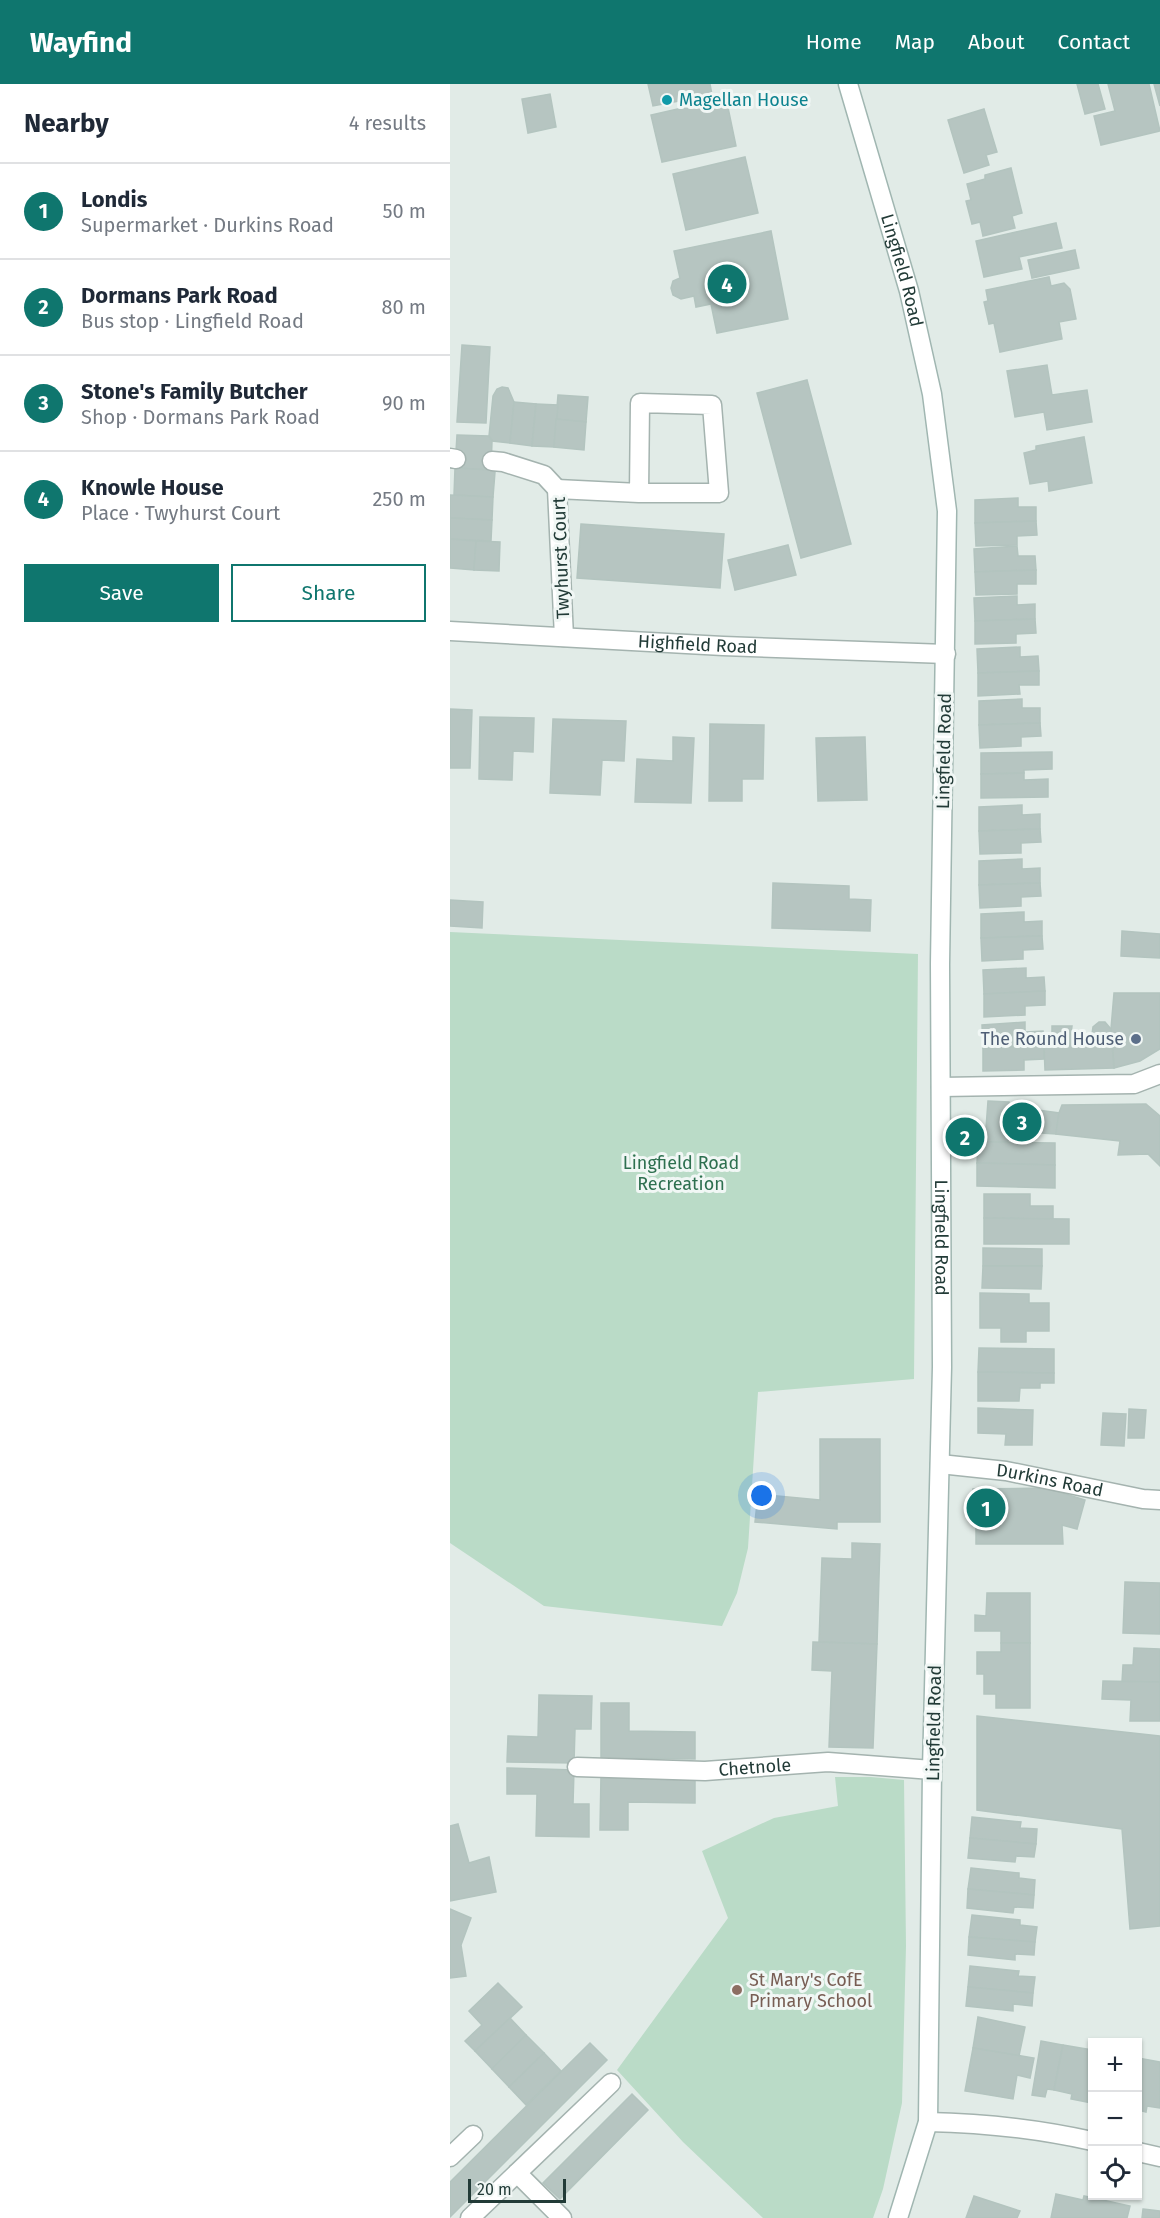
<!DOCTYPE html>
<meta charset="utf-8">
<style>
:root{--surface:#fff;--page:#f2f2f3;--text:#1f2937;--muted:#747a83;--line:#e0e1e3;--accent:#0f766e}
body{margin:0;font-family:"Fira Sans",sans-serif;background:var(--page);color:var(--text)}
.controls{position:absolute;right:18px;bottom:18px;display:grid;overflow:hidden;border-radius:0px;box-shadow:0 2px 4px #0004}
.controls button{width:54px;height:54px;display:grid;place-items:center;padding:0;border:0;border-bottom:2px solid var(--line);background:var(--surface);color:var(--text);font:30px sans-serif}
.scale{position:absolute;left:18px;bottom:15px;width:98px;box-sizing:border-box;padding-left:6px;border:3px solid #223b37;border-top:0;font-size:16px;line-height:21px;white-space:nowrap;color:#223b37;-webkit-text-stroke:4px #f1f7f5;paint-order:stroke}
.you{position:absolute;left:312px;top:1412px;width:21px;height:21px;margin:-15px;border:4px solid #fff;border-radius:50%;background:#1a73e8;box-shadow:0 0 0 9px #1a73e833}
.badge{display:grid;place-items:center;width:39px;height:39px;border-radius:50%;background:var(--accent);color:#fff;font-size:20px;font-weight:700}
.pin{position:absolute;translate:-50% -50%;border:3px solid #fff;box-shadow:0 2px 6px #0006}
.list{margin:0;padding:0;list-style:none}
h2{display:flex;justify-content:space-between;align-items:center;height:78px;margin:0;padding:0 24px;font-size:26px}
h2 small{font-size:20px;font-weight:400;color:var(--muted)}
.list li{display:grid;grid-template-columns:39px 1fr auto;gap:18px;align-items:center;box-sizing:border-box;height:96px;padding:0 24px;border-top:2px solid var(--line)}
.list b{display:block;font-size:22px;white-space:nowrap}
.list p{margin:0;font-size:20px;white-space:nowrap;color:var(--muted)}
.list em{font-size:20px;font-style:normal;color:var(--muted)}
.actions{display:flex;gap:12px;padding:18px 24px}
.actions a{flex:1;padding:14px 0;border:2px solid var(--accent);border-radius:0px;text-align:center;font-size:21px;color:var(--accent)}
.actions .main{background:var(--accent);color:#fff}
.icon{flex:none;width:33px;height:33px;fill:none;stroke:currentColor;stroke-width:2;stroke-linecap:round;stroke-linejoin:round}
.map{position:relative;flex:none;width:710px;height:2134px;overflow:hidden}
header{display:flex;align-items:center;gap:36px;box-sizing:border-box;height:84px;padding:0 30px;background:var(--accent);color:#fff}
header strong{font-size:28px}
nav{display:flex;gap:33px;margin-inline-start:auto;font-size:21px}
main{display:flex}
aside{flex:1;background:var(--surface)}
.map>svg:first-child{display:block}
.green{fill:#badbc7}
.building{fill:#b6c5c1;stroke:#b3c4bf;stroke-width:1.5}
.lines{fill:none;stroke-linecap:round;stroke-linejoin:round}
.lane-casing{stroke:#a4b3af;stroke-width:21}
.street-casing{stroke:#a4b3af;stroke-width:21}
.secondary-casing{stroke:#a0b6b1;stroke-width:21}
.lane{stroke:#fff;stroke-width:18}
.street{stroke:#fff;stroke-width:18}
.secondary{stroke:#fff;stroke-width:18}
.culture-dot{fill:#0f9aa8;stroke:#f1f7f5;stroke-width:2}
.service-dot{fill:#5c6f8a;stroke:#f1f7f5;stroke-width:2}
.education-dot{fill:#8d6e63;stroke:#f1f7f5;stroke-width:2}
.labels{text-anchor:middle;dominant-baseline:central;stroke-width:6;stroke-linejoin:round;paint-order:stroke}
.culture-label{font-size:18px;fill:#0d838f;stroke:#f1f7f5;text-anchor:start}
.street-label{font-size:18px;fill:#223b37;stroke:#f1f7f5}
.service-label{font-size:18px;fill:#4e5e75;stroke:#f1f7f5;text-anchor:end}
.park-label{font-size:18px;fill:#2e7050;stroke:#f1f7f5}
.education-label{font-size:18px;fill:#785e54;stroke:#f1f7f5;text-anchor:start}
</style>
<header>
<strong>Wayfind</strong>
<nav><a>Home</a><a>Map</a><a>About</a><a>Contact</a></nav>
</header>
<main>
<aside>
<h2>Nearby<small>4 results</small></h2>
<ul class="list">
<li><span class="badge">1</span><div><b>Londis</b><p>Supermarket · Durkins Road</p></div><em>50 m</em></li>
<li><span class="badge">2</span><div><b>Dormans Park Road</b><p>Bus stop · Lingfield Road</p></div><em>80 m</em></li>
<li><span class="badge">3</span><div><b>Stone's Family Butcher</b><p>Shop · Dormans Park Road</p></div><em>90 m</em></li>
<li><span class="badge">4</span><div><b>Knowle House</b><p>Place · Twyhurst Court</p></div><em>250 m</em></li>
</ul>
<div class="actions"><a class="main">Save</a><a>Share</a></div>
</aside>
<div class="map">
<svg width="710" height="2134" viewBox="0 0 710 2134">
<rect width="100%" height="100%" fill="#e1ebe7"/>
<g class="green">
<polygon points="0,848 468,870 464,1295 308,1308 298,1464 287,1509 272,1542 94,1522 0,1459"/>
<polygon points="385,1693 421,1693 454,1696 456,1862 452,2019 433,2105 423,2134 313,2134 233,2058 167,1986 278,1834 252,1767 324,1734 388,1722"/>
</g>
<g class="building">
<polygon points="198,0 260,0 262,11 203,22"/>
<polygon points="627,0 648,0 655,25 635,30"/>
<polygon points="658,0 699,0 710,47 651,61 644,32 665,27"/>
<polygon points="704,0 710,0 710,22"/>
<polygon points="100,10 106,43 78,49 72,15"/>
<polygon points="276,14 286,62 212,78 201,31"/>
<polygon points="534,25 547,68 536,71 539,81 514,89 498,36"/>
<polygon points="295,73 308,129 236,146 223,90"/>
<polygon points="561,84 572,129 562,132 565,144 533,152 530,138 522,140 516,117 521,116 517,100 535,95 535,91"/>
<polygon points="606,139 612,164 569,173 572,185 534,193 526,157"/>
<polygon points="321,147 338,235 267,249 261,220 246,223 244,212 231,215 223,211 221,204 223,197 230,194 224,167"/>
<polygon points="625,166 629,184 582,194 578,176"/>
<polygon points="599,193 601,202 614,199 620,205 626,235 609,238 612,255 550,268 544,239 539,240 534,218 538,217 536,206"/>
<polygon points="12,261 40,263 36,339 7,338"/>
<polygon points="597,281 602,311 637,306 642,338 597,346 594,328 565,333 557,287"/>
<polygon points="357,296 401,460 351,474 307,309"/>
<polygon points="52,303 58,304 64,318 60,359 42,357 39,352 43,312 47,305"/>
<polygon points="108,311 138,313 136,338 106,335"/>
<polygon points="64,318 86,320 82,362 60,359"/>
<polygon points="86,320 108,321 104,363 82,362"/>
<polygon points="106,335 136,338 134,366 104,363"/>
<polygon points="7,351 39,352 42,357 41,386 5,384"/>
<polygon points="634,353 642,399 599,407 598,397 580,400 574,369 586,366 586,362"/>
<polygon points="5,384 41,386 45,388 43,413 4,411"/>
<polygon points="0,411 43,413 42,436 0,434"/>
<polygon points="568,414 568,423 586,423 586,437 525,439 525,416"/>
<polygon points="0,434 42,436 41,457 0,455"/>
<polygon points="586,437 587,451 567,452 567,461 526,462 525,439"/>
<polygon points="131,440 274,450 270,504 127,494"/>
<polygon points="0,455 26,457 24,486 0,484"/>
<polygon points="26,457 50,458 49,487 24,486"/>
<polygon points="338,461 346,491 285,506 278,476"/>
<polygon points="567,462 568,472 585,472 586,486 525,488 524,465"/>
<polygon points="586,486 586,500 567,500 567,510 526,511 525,488"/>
<polygon points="567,512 567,521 585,520 585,535 525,537 524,514"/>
<polygon points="585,535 586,549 566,550 566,559 525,560 525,537"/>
<polygon points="570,563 570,573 588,572 589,587 528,589 527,565"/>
<polygon points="589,587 589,601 569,601 570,610 528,612 528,589"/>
<polygon points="572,615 572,624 590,624 590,639 529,641 529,617"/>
<polygon points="0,625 22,626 20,684 0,684"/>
<polygon points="30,633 84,634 83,668 63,667 62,696 29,695"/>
<polygon points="103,635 176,637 174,677 152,676 150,711 100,709"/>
<polygon points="590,639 591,652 571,653 571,662 530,664 529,641"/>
<polygon points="260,640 314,641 313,695 292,695 292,717 259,717"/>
<polygon points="223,653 244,654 241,719 185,718 187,675 223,677"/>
<polygon points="415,653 417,716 368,717 366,654"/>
<polygon points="602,668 602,685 574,686 574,689 531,690 531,669"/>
<polygon points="574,689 574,696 598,695 598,713 531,714 531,690"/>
<polygon points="572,721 572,731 590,730 590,745 529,747 529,723"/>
<polygon points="590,745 591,758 571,759 571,769 530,770 529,747"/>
<polygon points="572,775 572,785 590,784 590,799 529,801 529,777"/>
<polygon points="323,799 399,802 399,815 421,816 420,847 322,844"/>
<polygon points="590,799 591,812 571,813 571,822 530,824 529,801"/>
<polygon points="0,816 33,818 32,844 0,842"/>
<polygon points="574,828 574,838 592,837 592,852 531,854 531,830"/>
<polygon points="672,847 710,850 710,874 671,872"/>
<polygon points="592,852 593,865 573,866 573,875 532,877 531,854"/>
<polygon points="576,884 576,894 594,893 595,907 534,910 533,886"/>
<polygon points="595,907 595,921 575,922 575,931 534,933 534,910"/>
<polygon points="664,909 710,909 710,965 690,977 664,984 661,945"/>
<polygon points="575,938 575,948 593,947 594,962 533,964 532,941"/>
<polygon points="649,938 655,938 661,945 664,984 595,986 594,962 602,962 602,942 622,942 621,950 642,950 643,943"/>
<polygon points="594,962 594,975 574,976 574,986 533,987 533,964"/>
<polygon points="538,1017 559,1018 559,1022 609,1029 606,1050 559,1047 558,1058 535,1058"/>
<polygon points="696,1020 710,1032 710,1082 698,1070 668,1071 670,1057 606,1050 609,1029 612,1021"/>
<polygon points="528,1058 605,1059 605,1081 527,1079"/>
<polygon points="527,1079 605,1081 605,1104 527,1102"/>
<polygon points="534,1110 580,1110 580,1122 603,1122 603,1135 534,1134"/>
<polygon points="534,1134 619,1135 619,1160 534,1160"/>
<polygon points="533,1164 592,1165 592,1182 533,1182"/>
<polygon points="533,1182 592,1182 591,1205 532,1204"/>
<polygon points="530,1209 579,1210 579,1219 599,1219 599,1247 576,1247 576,1258 551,1258 551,1244 530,1244"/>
<polygon points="529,1264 604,1265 604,1289 528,1288"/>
<polygon points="528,1288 604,1289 604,1299 590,1299 590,1304 570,1304 569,1317 528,1317"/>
<polygon points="528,1324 583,1326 582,1361 555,1361 556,1350 528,1349"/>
<polygon points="679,1325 696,1326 694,1354 678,1354"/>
<polygon points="653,1329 676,1330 674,1362 651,1361"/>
<polygon points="370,1355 430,1355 430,1438 387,1438 387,1445 305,1438 308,1410 370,1416"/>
<polygon points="596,1404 635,1416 627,1445 612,1441 613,1460 526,1460 526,1438 523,1438 523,1405"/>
<polygon points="402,1459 430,1460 427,1560 369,1558 372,1474 402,1475"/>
<polygon points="675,1498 710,1499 710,1550 673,1549"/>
<polygon points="537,1509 580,1509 580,1559 551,1559 551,1547 525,1547 525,1531 536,1532"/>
<polygon points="363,1558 427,1560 423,1664 379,1663 382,1587 362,1586"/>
<polygon points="551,1559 580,1559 580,1624 546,1624 546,1610 534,1610 534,1590 527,1590 527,1568 551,1568"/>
<polygon points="684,1564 710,1565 710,1598 672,1598 673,1581 683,1581"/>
<polygon points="653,1597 710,1598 710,1637 680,1637 681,1616 652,1615"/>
<polygon points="89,1611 142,1612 141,1645 125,1645 124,1679 57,1678 58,1652 88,1653"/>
<polygon points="151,1619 179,1619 179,1647 245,1648 245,1675 151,1674"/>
<polygon points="527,1632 710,1652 710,1842 680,1845 672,1745 527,1726"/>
<polygon points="57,1684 124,1686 123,1720 139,1720 139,1753 86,1752 87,1710 57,1710"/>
<polygon points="151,1691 245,1691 245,1719 178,1718 178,1746 150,1746"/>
<polygon points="522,1733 571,1738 570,1744 587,1745 586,1760 520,1754"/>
<polygon points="8,1740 19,1779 39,1773 46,1808 0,1817 0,1742"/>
<polygon points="520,1754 586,1760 584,1773 566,1772 565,1778 518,1774"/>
<polygon points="521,1784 569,1789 569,1794 585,1796 584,1811 518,1805"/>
<polygon points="518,1805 584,1811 583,1824 564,1823 563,1829 517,1824"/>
<polygon points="0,1825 21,1834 11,1861 16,1892 0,1894"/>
<polygon points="522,1831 570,1836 570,1841 587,1843 585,1858 519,1853"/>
<polygon points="519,1853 585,1858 584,1871 565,1870 565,1876 518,1871"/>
<polygon points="520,1882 569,1887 568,1892 585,1893 583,1909 518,1903"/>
<polygon points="48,1899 72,1923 25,1967 15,1957 32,1941 19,1927"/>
<polygon points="518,1903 583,1909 582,1922 563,1920 563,1927 516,1922"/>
<polygon points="528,1933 575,1943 569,1972 523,1964"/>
<polygon points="60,1934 76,1951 42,1985 25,1967"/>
<polygon points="76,1951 94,1969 59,2003 42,1985"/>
<polygon points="591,1957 613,1961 604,2006 597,2005 595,2013 582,2011"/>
<polygon points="140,1959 157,1976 0,2133 0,2098"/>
<polygon points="613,1961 642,1966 642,2019 621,2015 622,2010 604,2006"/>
<polygon points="523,1964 584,1974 580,1994 567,1991 563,2015 515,2007"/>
<polygon points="94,1969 111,1987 76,2021 59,2003"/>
<polygon points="688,1974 710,1978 710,2024 697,2022 696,2028 688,2026"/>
<polygon points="182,2010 198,2026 110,2115 93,2099"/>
<polygon points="606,2110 633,2116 634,2112 680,2122 677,2134 601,2134"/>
<polygon points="524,2112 570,2127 567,2134 516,2134"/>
<polygon points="693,2125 710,2127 710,2134 692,2134"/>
</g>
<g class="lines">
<defs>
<g id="lane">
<polyline points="0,374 6,375"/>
<polyline points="42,377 53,378 94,391 107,405"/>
<polyline points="67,2089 112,2134"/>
<polyline points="20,2134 161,1999"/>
</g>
<g id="street">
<path id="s1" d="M0,547L273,562L496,570"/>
<polyline points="114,553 107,405 189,409 190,319 262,321 269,409 189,409"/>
<polyline points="491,1003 684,1000 710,990"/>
<path id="s2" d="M490,1380L556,1387L693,1415L710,1416"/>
<path id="s3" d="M127,1683L255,1687L378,1678L482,1686"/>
<path d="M478,2038C534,2039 588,2045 642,2057"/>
<polyline points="688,2068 710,2073"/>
<polyline points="0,2073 23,2051"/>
</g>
<g id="secondary">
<path id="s4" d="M398,0L459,207L482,310L497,427L490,880L492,1283L482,1686L478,2038L448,2134"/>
</g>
</defs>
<use href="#lane" class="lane-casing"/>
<use href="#street" class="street-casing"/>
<use href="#secondary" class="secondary-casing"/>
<use href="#lane" class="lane"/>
<use href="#street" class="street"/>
<use href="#secondary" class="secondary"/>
</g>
<circle class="culture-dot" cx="217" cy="16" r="6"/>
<circle class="service-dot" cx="686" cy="955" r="6"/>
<circle class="education-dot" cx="287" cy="1906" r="6"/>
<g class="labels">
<g class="culture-label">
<text x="229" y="16">Magellan House</text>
</g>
<g class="street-label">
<text stroke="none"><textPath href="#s4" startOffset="194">Lingfield Road</textPath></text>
<text transform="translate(111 474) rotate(-92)">Twyhurst Court</text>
<text stroke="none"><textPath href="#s1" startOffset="248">Highfield Road</textPath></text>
<text transform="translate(494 667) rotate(-89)">Lingfield Road</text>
<text stroke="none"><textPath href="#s4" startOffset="1166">Lingfield Road</textPath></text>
<text stroke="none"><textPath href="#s2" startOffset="111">Durkins Road</textPath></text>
<text transform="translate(484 1639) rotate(-89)">Lingfield Road</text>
<text stroke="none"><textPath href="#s3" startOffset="178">Chetnole</textPath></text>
</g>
<g class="service-label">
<text x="674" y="955">The Round House</text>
</g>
<g class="park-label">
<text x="231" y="1079">Lingfield Road<tspan x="231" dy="21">Recreation</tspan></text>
</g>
<g class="education-label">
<text x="299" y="1896">St Mary's CofE<tspan x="299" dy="21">Primary School</tspan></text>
</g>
</g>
</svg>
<div class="controls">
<button>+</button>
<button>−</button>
<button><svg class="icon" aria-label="locate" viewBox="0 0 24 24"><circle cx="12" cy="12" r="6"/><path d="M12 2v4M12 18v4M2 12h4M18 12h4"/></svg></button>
</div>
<div class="scale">20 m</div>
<div class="you"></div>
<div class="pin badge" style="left:536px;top:1424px">1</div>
<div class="pin badge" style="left:515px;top:1053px">2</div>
<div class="pin badge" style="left:572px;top:1038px">3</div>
<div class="pin badge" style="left:277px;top:200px">4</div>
</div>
</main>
